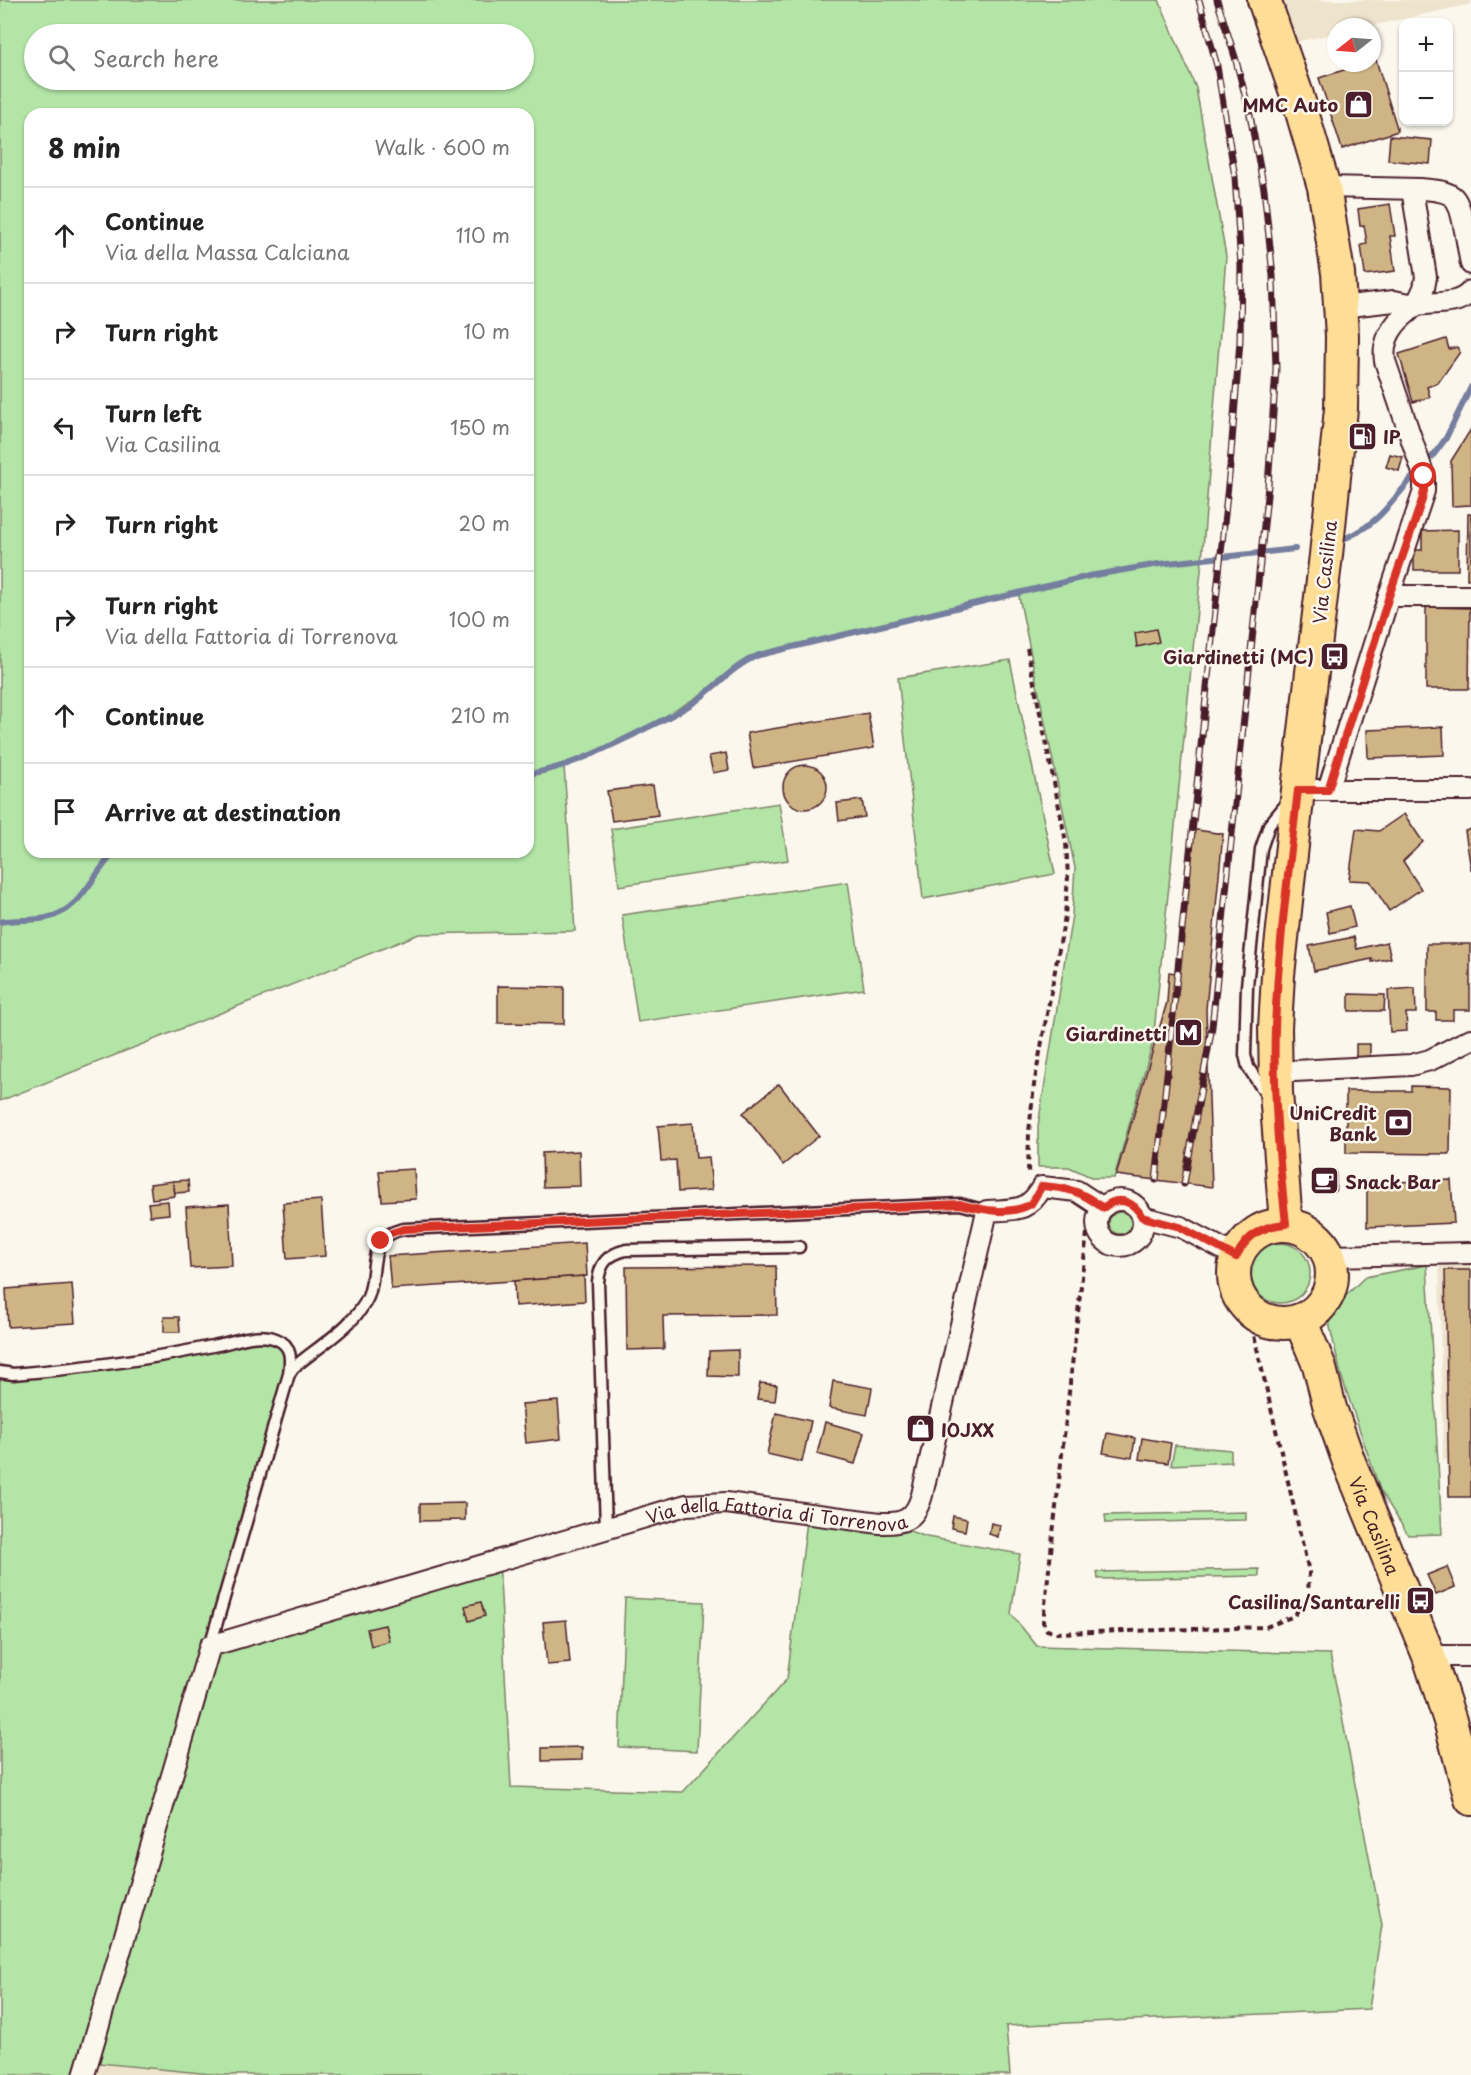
<!DOCTYPE html>
<meta charset="utf-8">
<style>
:root{--surface:#fff;--page:#f2f2f2;--text:#222;--muted:#767676;--line:#e0e0e0}
body{margin:0;font-family:"Playpen Sans",sans-serif;background:var(--page);color:var(--text)}
.controls{position:absolute;right:18px;top:18px;display:grid;overflow:hidden;border-radius:12px;box-shadow:0 2px 4px #0004}
.controls button{width:54px;height:54px;display:grid;place-items:center;padding:0;border:0;border-bottom:2px solid var(--line);background:var(--surface);color:var(--text);font:30px sans-serif}
.compass{position:absolute;left:1327px;top:18px;width:54px;height:54px;border-radius:50%;background:var(--surface);box-shadow:0 2px 4px #0004;rotate:253deg}
.stop{position:absolute;width:18px;height:18px;margin:-14px;border:4px solid #d93025;border-radius:50%;background:#fff}
.stop.end{background:#d93025;border-color:#fff;box-shadow:0 2px 6px #0008}
.list{margin:0;padding:0;list-style:none}
h2{display:flex;justify-content:space-between;align-items:center;height:78px;margin:0;padding:0 24px;font-size:26px}
h2 small{font-size:20px;font-weight:400;color:var(--muted)}
.list li{display:grid;grid-template-columns:39px 1fr auto;gap:18px;align-items:center;box-sizing:border-box;height:96px;padding:0 24px;border-top:2px solid var(--line)}
.list b{display:block;font-size:22px;white-space:nowrap}
.list p{margin:0;font-size:20px;white-space:nowrap;color:var(--muted)}
.list em{font-size:20px;font-style:normal;color:var(--muted)}
.icon{flex:none;width:33px;height:33px;fill:none;stroke:currentColor;stroke-width:2;stroke-linecap:round;stroke-linejoin:round}
.map{position:relative;flex:none;width:1471px;height:2075px;overflow:hidden}
.search{position:absolute;background:var(--surface);box-shadow:0 2px 4px #0004;left:24px;top:24px;width:510px;height:66px;display:flex;align-items:center;gap:15px;box-sizing:border-box;padding:0 21px;border-radius:33px;color:var(--muted);font-size:22px}
.panel{position:absolute;background:var(--surface);box-shadow:0 2px 4px #0004;left:24px;top:108px;width:510px;height:750px;border-radius:18px}
.map>svg:first-child{display:block}
.built{fill:#eee3cd}
.green{fill:#b2e5a6;stroke:#7e8268;stroke-width:1.5;fill-rule:evenodd}
.lines{fill:none;stroke-linecap:round;stroke-linejoin:round}
.stream{stroke:#757e9e;stroke-width:6}
.building{fill:#cfb485;stroke:#4a1f2b;stroke-width:1.5}
.lane-casing{stroke:#4a1f2b;stroke-width:15}
.street-casing{stroke:#4a1f2b;stroke-width:24}
.primary-casing{stroke:#4a1f2b;stroke-width:36}
.path{stroke:#4a1f2b;stroke-width:4;stroke-dasharray:6 4.5;stroke-linecap:butt}
.lane{stroke:#fbf7ec;stroke-width:10}
.street{stroke:#fbf7ec;stroke-width:20}
.primary{stroke:#fedd96;stroke-width:32}
.rail-casing{stroke:#4a1f2b;stroke-width:7}
.rail{stroke:#fbf7ec;stroke-width:4.5;stroke-dasharray:14;stroke-linecap:butt}
.route{stroke:#d93025;stroke-width:8}
.labels{text-anchor:middle;dominant-baseline:central;stroke-width:5;stroke-linejoin:round;paint-order:stroke}
.poi-label{font-size:18px;font-weight:bold;fill:#4a1f2b;stroke:#fbf7ec;text-anchor:end}
.street-label{font-size:18px;fill:#4a1f2b;stroke:#fbf7ec}
</style>
<div class="map">
<svg width="1471" height="2075" viewBox="0 0 1471 2075">
<rect width="100%" height="100%" fill="#fbf7ec"/>
<filter id="ink" filterUnits="userSpaceOnUse"><feTurbulence type="fractalNoise" baseFrequency=".0167" numOctaves="2"/><feDisplacementMap in="SourceGraphic" scale="12" xChannelSelector="R" yChannelSelector="G"/><feConvolveMatrix kernelMatrix="1 2 1 2 8 2 1 2 1" color-interpolation-filters="sRGB"/></filter>
<g filter="url(#ink)">
<g class="built">
<polygon points="1282,0 1471,0 1471,4 1366,27 1336,27 1336,33 1291,43"/>
<polygon points="1471,1263 1471,1459 1443,1460 1439,1264"/>
<polygon points="97,2062 221,2075 94,2075"/>
</g>
<g class="green">
<path d="M0,0H1159L1196,88L1226,256L1202,561L1153,1042L1114,1178H1093L1069,1167H1038V1126L1072,915L1075,868L1018,592L751,659C694,702 631,739 564,766L575,931L419,934L0,1101ZM34,34H524V80H34ZM30,114H528V852H30Z"/>
<polygon points="1010,660 1055,874 923,899 898,678"/>
<polygon points="779,803 788,860 619,886 611,829"/>
<polygon points="848,882 864,989 638,1022 622,915"/>
<circle cx="1120" cy="1223" r="11"/>
<circle cx="1280" cy="1273" r="30"/>
<polygon points="1427,1265 1442,1534 1408,1535 1380,1490 1341,1375 1327,1314 1365,1277"/>
<polygon points="260,1336 284,1342 283,1394 210,1646 499,1560 511,1787 683,1792 787,1679 808,1513 886,1523 927,1537 1020,1554 1011,1614 1037,1646 1330,1654 1382,1925 1369,2009 1006,2026 1010,2075 221,2075 89,2062 84,2075 0,2075 0,1372 190,1351"/>
<polygon points="1175,1445 1231,1450 1231,1462 1171,1465"/>
<polygon points="1246,1512 1246,1520 1106,1523 1105,1515"/>
<polygon points="1259,1569 1259,1576 1098,1579 1097,1572"/>
<polygon points="625,1598 704,1602 697,1751 619,1747"/>
</g>
<g class="lines">
<g class="stream">
<polyline points="1432,457 1446,438 1471,387"/>
<path d="M1339,541C1377,526 1387,507 1412,478"/>
<path d="M528,774C567,768 600,751 635,734C656,723 677,714 696,701C718,685 734,665 759,655L1089,576L1159,564L1295,549"/>
<path d="M0,922C15,919 31,921 46,918C83,910 91,875 115,852"/>
</g>
</g>
<g class="building">
<polygon points="1376,60 1398,131 1342,149 1319,78 1366,63 1372,63 1372,61"/>
<polygon points="1390,136 1432,140 1430,164 1388,160"/>
<polygon points="1390,204 1395,236 1390,236 1395,271 1365,275 1361,245 1367,244 1364,225 1360,226 1358,209"/>
<polygon points="1446,339 1449,349 1457,347 1460,352 1438,383 1427,387 1430,397 1413,402 1399,354"/>
<polygon points="1355,425 1370,427 1368,446 1353,444"/>
<polygon points="1471,429 1471,505 1452,506 1451,461"/>
<polygon points="1390,454 1403,457 1399,471 1386,467"/>
<polygon points="1468,514 1471,514 1471,579 1467,579"/>
<polygon points="1458,530 1458,570 1414,570 1414,550 1422,550 1422,531"/>
<polygon points="1426,607 1470,608 1469,689 1426,689"/>
<polygon points="1156,629 1159,642 1137,647 1135,633"/>
<polygon points="868,713 874,748 753,768 747,733"/>
<polygon points="1443,727 1444,755 1368,758 1367,730"/>
<polygon points="726,753 729,770 713,773 709,756"/>
<circle cx="805" cy="787" r="22"/>
<polygon points="653,785 658,815 612,821 607,791"/>
<polygon points="862,800 865,817 839,821 837,803"/>
<polygon points="1404,814 1423,842 1403,861 1421,889 1389,911 1370,881 1349,880 1356,829 1379,831"/>
<polygon points="1190,829 1223,834 1206,1009 1212,1187 1116,1175 1167,1002 1169,972 1176,973"/>
<polygon points="1471,829 1471,870 1465,831"/>
<polygon points="1350,906 1355,927 1330,933 1326,912"/>
<polygon points="1354,937 1357,949 1387,942 1391,958 1372,962 1372,959 1314,971 1309,946"/>
<polygon points="1427,944 1470,944 1470,1010 1453,1010 1453,1020 1436,1020 1436,1012 1427,1012"/>
<polygon points="498,986 564,987 564,1024 498,1023"/>
<polygon points="1415,988 1416,1013 1406,1013 1407,1031 1390,1032 1388,990"/>
<polygon points="1349,994 1385,995 1384,1011 1349,1011"/>
<polygon points="1356,1044 1370,1044 1370,1059 1356,1060"/>
<polygon points="779,1084 819,1136 783,1165 743,1113"/>
<polygon points="1411,1086 1451,1087 1450,1154 1346,1153 1346,1091 1411,1091"/>
<polygon points="693,1123 696,1158 709,1157 712,1190 678,1192 676,1160 661,1161 658,1126"/>
<polygon points="579,1151 580,1186 543,1187 542,1153"/>
<polygon points="414,1169 416,1199 382,1201 379,1171"/>
<polygon points="1313,1170 1336,1171 1336,1191 1313,1191"/>
<polygon points="188,1180 189,1192 175,1193 173,1181"/>
<polygon points="1451,1180 1454,1223 1367,1227 1367,1183"/>
<polygon points="173,1181 175,1196 152,1199 150,1184"/>
<polygon points="321,1200 325,1256 287,1259 283,1203"/>
<polygon points="168,1201 169,1214 150,1216 148,1203"/>
<polygon points="229,1204 232,1266 190,1268 186,1207"/>
<polygon points="585,1243 587,1276 391,1289 388,1256"/>
<polygon points="776,1266 777,1315 663,1316 664,1349 627,1350 626,1267"/>
<polygon points="1445,1270 1471,1270 1471,1497 1449,1497"/>
<polygon points="584,1276 585,1301 515,1306 514,1281"/>
<polygon points="72,1284 75,1323 8,1327 6,1289"/>
<polygon points="164,1317 179,1317 180,1332 164,1332"/>
<polygon points="738,1350 738,1377 708,1376 709,1351"/>
<polygon points="833,1381 872,1388 867,1415 829,1408"/>
<polygon points="760,1383 777,1385 775,1401 757,1399"/>
<polygon points="558,1401 561,1439 526,1443 522,1404"/>
<polygon points="776,1413 811,1421 802,1462 767,1454"/>
<polygon points="825,1422 864,1433 855,1464 817,1454"/>
<polygon points="1107,1433 1135,1438 1132,1458 1103,1453"/>
<polygon points="1142,1438 1171,1443 1168,1463 1139,1459"/>
<polygon points="465,1503 465,1520 420,1521 420,1504"/>
<polygon points="953,1516 967,1519 965,1531 951,1528"/>
<polygon points="991,1523 1000,1525 998,1537 989,1534"/>
<polygon points="1447,1567 1455,1587 1436,1595 1427,1575"/>
<polygon points="481,1602 485,1616 469,1621 465,1606"/>
<polygon points="566,1620 570,1663 547,1665 543,1622"/>
<polygon points="385,1625 389,1641 371,1646 367,1629"/>
<polygon points="582,1747 582,1760 542,1761 542,1748"/>
</g>
<g class="lines">
<defs>
<g id="lane">
<polyline points="1267,1096 1248,1067 1245,1055 1247,986 1261,849 1269,825 1288,802"/>
<path d="M0,1372L13,1374C84,1368 153,1359 222,1344C239,1340 260,1332 276,1339C292,1345 291,1359 289,1374"/>
<path d="M606,1528L598,1282C600,1263 607,1255 626,1250L799,1247"/>
<path d="M210,1646L289,1374L293,1368C315,1349 357,1324 368,1297C379,1270 364,1237 404,1229L960,1204L987,1211"/>
</g>
<g id="street">
<path d="M1324,187L1421,189C1432,190 1445,190 1453,197C1463,205 1468,251 1471,264"/>
<polyline points="1340,307 1394,301 1416,305 1424,288 1426,277 1412,189"/>
<polyline points="1389,596 1471,596"/>
<polyline points="1316,790 1471,790"/>
<path d="M1328,790L1389,596L1424,491V476L1385,361C1382,342 1392,325 1407,313C1410,310 1414,306 1418,305C1437,301 1457,307 1471,291"/>
<polyline points="1275,1072 1411,1065 1430,1060 1471,1039"/>
<circle cx="1120" cy="1223" r="23"/>
<polyline points="1142,1217 1181,1227 1236,1256"/>
<polyline points="1329,1256 1471,1253"/>
<polyline points="1429,1656 1471,1656"/>
<path id="s1" d="M84,2075L210,1646L686,1505L726,1503L880,1523C903,1524 915,1520 922,1495L987,1211C1014,1209 1028,1213 1042,1187L1077,1191L1103,1208"/>
</g>
<g id="primary">
<polyline points="1264,0 1297,95 1324,187 1338,273 1342,336 1341,409 1326,555 1298,790 1278,975 1275,1028 1276,1092 1286,1224"/>
<circle cx="1283" cy="1274" r="49"/>
<path id="s2" d="M1300,1320L1319,1365L1330,1408L1349,1462L1429,1656L1451,1724L1471,1799"/>
</g>
</defs>
<use href="#lane" class="lane-casing"/>
<use href="#street" class="street-casing"/>
<use href="#primary" class="primary-casing"/>
<g class="path">
<polyline points="1027,648 1066,842 1068,877 1065,916 1034,1085 1029,1132 1028,1175"/>
<polyline points="1087,1233 1043,1622 1047,1630 1057,1633 1266,1627 1294,1616 1308,1596 1309,1572 1253,1331"/>
</g>
<use href="#lane" class="lane"/>
<use href="#street" class="street"/>
<use href="#primary" class="primary"/>
<defs>
<g id="rail">
<polyline points="1156,1180 1230,466 1240,341 1241,266 1235,177 1217,66 1199,0"/>
<polyline points="1184,1184 1212,1027 1268,486 1276,369 1273,276 1264,189 1249,110 1235,57 1217,0"/>
</g>
</defs>
<use href="#rail" class="rail-casing"/>
<use href="#rail" class="rail"/>
</g>
</g>
<g class="lines" filter="url(#ink)">
<path class="route" d="M381,1241L388,1234L404,1229L960,1204C982,1210 1010,1216 1031,1204L1042,1186C1069,1188 1081,1191 1103,1208C1118,1195 1134,1201 1142,1217L1180,1227L1236,1257C1247,1235 1262,1226 1286,1224C1279,1159 1273,1093 1275,1028C1278,948 1289,869 1298,790H1328L1389,596L1422,500L1424,491V476"/>
</g>
<defs>
<symbol id="shop-square" viewBox="-11 -11 22 22"><rect x="-9" y="-9" width="18" height="18" rx="4" fill="#4a1f2b" stroke="#fbf7ec"/><path d="M-5-2.5h2.3a2.7 3.5 0 0 1 5.4 0H5L5.5 6h-11ZM-1.5-2.5h3a1.5 2.3 0 0 0-3 0Z" fill="#fff"/></symbol>
<symbol id="fuel-square" viewBox="-11 -11 22 22"><rect x="-9" y="-9" width="18" height="18" rx="4" fill="#4a1f2b" stroke="#fbf7ec"/><path d="M-5.5-6h7V0h2V4h1.3V-2.5L3-4.5l.8-.8L6-3V5H2.5V1h-1V6h-7ZM-4.2-4.7v3.2H.2V-4.7Z" fill="#fff"/></symbol>
<symbol id="bus-square" viewBox="-11 -11 22 22"><rect x="-9" y="-9" width="18" height="18" rx="4" fill="#4a1f2b" stroke="#fbf7ec"/><path d="M-5-6H5V4H4V6H2V4H-2V6H-4V4H-5ZM-3.5-4V0h7V-4ZM-3.5 1.2v1.5H-2V1.2ZM2 1.2v1.5H3.5V1.2Z" fill="#fff"/></symbol>
<symbol id="metro-square" viewBox="-11 -11 22 22"><rect x="-9" y="-9" width="18" height="18" rx="4" fill="#4a1f2b" stroke="#fbf7ec"/><path d="M-5.5 5V-5H-3L0 0L3-5H5.5V5H3V-.5L0 4L-3-.5V5Z" fill="#fff"/></symbol>
<symbol id="bank-square" viewBox="-11 -11 22 22"><rect x="-9" y="-9" width="18" height="18" rx="4" fill="#4a1f2b" stroke="#fbf7ec"/><path d="M-6-4H6V4H-6ZM0-2.3a2.3 2.3 0 1 0 0 4.6a2.3 2.3 0 1 0 0-4.6Z" fill="#fff"/></symbol>
<symbol id="cafe-square" viewBox="-11 -11 22 22"><rect x="-9" y="-9" width="18" height="18" rx="4" fill="#4a1f2b" stroke="#fbf7ec"/><path d="M-5.5-4.5H6V0H3Q3 3.5 0 3.5H-2.5Q-5.5 3.5-5.5 0ZM3-3.2v2h1.7v-2ZM-6 4.5H4V6H-6Z" fill="#fff"/></symbol>
</defs>
<g fill-rule="evenodd">
<use href="#shop-square" x="1342" y="88" width="33" height="33"/>
<use href="#fuel-square" x="1346" y="420" width="33" height="33"/>
<use href="#bus-square" x="1318" y="640" width="33" height="33"/>
<use href="#metro-square" x="1172" y="1016" width="33" height="33"/>
<use href="#bank-square" x="1382" y="1106" width="33" height="33"/>
<use href="#cafe-square" x="1308" y="1164" width="33" height="33"/>
<use href="#shop-square" x="904" y="1412" width="33" height="33"/>
<use href="#bus-square" x="1404" y="1584" width="33" height="33"/>
</g>
<g class="labels">
<g class="poi-label">
<text x="1338" y="104">MMC Auto</text>
<text x="1383" y="436" text-anchor="start">IP</text>
<text x="1314" y="656">Giardinetti (MC)</text>
<text x="1167" y="1033">Giardinetti</text>
<text x="1377" y="1112">UniCredit<tspan x="1377" dy="21">Bank</tspan></text>
<text x="1345" y="1181" text-anchor="start">Snack Bar</text>
<text x="941" y="1429" text-anchor="start">I0JXX</text>
<text x="1400" y="1601">Casilina/Santarelli</text>
</g>
<g class="street-label">
<text transform="translate(1324 572) rotate(-84)">Via Casilina</text>
<text stroke="none"><textPath href="#s1" startOffset="1034">Via della Fattoria di Torrenova</textPath></text>
<text stroke="none"><textPath href="#s2" startOffset="219">Via Casilina</textPath></text>
</g>
</g>
</svg>
<div class="controls">
<button>+</button>
<button>−</button>
</div>
<svg class="compass" viewBox="-18 -18 36 36"><path d="M0-13l5 13h-10z" fill="#e53935"/><path d="M0 13l5-13h-10z" fill="#767676"/></svg>
<div class="stop" style="left:1424px;top:476px"></div>
<div class="stop end" style="left:381px;top:1241px"></div>
<div class="search"><svg class="icon" aria-label="search" viewBox="0 0 24 24"><circle cx="10" cy="10" r="6"/><path d="M15 15l6 6"/></svg>Search here</div>
<section class="panel">
<h2>8 min<small>Walk · 600 m</small></h2>
<ul class="list">
<li><svg class="icon" aria-label="ahead" viewBox="0 0 24 24"><path d="M12 20V5M6 11l6-6 6 6"/></svg><div><b>Continue</b><p>Via della Massa Calciana</p></div><em>110 m</em></li>
<li><svg class="icon" aria-label="right" viewBox="0 0 24 24"><path d="M7 20v-9h11M14 6l5 5-5 5"/></svg><div><b>Turn right</b></div><em>10 m</em></li>
<li><svg class="icon" aria-label="left" viewBox="0 0 24 24"><path d="M17 20v-9H6M10 6l-5 5 5 5"/></svg><div><b>Turn left</b><p>Via Casilina</p></div><em>150 m</em></li>
<li><svg class="icon" aria-label="right" viewBox="0 0 24 24"><path d="M7 20v-9h11M14 6l5 5-5 5"/></svg><div><b>Turn right</b></div><em>20 m</em></li>
<li><svg class="icon" aria-label="right" viewBox="0 0 24 24"><path d="M7 20v-9h11M14 6l5 5-5 5"/></svg><div><b>Turn right</b><p>Via della Fattoria di Torrenova</p></div><em>100 m</em></li>
<li><svg class="icon" aria-label="ahead" viewBox="0 0 24 24"><path d="M12 20V5M6 11l6-6 6 6"/></svg><div><b>Continue</b></div><em>210 m</em></li>
<li><svg class="icon" aria-label="arrive" viewBox="0 0 24 24"><path d="M6 21V4h12l-3 4 3 4H6"/></svg><div><b>Arrive at destination</b></div></li>
</ul>
</section>
</div>
